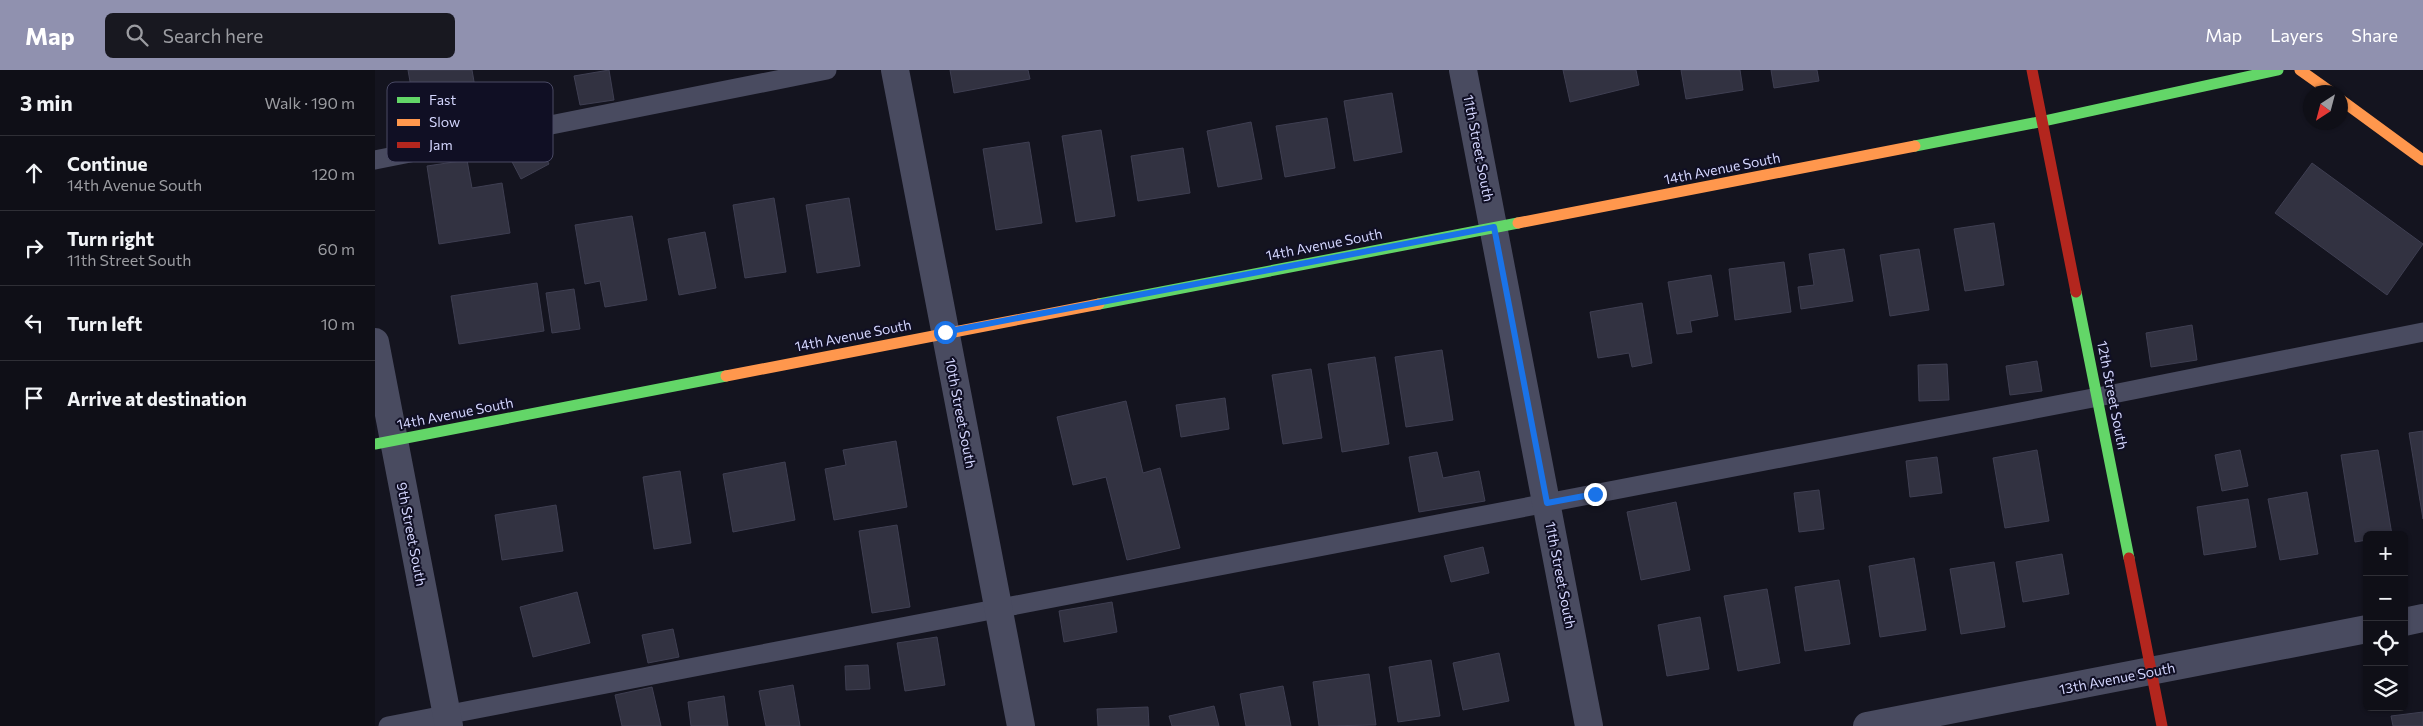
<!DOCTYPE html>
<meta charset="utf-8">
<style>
:root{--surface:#0f0f17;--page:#181820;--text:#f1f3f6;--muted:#9b9ca1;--line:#2f2f36;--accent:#9091af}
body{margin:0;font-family:Commissioner,sans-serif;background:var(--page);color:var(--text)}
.controls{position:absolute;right:15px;bottom:15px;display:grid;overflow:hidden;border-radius:8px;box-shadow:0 1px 4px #0004}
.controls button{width:45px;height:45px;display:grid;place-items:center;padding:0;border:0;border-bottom:1px solid var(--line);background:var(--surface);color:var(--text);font:25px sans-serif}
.compass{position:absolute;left:1928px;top:15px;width:45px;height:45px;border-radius:50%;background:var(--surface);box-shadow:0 1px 4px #0004;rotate:216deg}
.stop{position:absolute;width:15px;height:15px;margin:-11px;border:4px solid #1a73e8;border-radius:50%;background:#fff}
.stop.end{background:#1a73e8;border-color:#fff;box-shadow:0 1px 5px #0008}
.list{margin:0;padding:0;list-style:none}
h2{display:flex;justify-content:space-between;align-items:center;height:65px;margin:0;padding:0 20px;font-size:21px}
h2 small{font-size:16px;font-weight:400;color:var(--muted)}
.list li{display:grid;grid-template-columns:32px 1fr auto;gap:15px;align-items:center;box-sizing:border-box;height:75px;padding:0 20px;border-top:1px solid var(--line)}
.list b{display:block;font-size:19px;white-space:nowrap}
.list p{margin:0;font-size:16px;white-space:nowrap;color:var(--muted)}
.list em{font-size:16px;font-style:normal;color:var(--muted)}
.icon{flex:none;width:28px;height:28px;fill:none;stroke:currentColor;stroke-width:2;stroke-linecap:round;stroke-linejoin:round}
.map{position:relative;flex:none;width:2048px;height:656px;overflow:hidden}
header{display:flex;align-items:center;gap:30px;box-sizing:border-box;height:70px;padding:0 25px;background:var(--accent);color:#fff}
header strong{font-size:24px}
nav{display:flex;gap:28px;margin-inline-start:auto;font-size:18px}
.search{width:350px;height:45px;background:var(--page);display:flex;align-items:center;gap:12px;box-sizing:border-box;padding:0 18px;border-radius:8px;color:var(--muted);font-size:19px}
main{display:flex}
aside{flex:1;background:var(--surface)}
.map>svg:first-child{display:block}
.building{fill:#323241;stroke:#3f3f52}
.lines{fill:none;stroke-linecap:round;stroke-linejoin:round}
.lane{stroke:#494b60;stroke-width:19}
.street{stroke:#494b60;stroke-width:28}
.fast{stroke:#63d668;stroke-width:11}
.slow{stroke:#ff974d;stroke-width:11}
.jam{stroke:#b3261e;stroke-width:11}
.route{stroke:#1a73e8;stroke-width:6}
.labels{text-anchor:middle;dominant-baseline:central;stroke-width:4;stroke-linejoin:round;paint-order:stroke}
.street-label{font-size:14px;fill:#d3d5fd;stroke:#100f24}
.key{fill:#100f24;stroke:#4a4a65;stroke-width:1}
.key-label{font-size:14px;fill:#d3d5fd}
</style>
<header>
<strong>Map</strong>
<div class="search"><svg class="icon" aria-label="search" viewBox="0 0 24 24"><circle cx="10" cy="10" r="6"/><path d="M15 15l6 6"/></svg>Search here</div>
<nav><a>Map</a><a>Layers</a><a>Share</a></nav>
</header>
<main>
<aside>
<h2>3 min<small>Walk · 190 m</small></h2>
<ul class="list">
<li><svg class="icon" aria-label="ahead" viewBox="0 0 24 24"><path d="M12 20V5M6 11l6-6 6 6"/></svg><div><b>Continue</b><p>14th Avenue South</p></div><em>120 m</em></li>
<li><svg class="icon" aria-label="right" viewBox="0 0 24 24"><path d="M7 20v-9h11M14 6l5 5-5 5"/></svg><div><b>Turn right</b><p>11th Street South</p></div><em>60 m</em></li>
<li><svg class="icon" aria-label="left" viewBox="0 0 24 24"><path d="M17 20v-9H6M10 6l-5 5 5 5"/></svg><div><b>Turn left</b></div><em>10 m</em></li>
<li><svg class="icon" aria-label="arrive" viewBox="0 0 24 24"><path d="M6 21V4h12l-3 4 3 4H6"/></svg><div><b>Arrive at destination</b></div></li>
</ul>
</aside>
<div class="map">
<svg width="2048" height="656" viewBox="0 0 2048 656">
<rect width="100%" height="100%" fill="#14141f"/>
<g class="building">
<polygon points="33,0 97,0 102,29 40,40"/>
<polygon points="234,0 239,30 205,35 199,6"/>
<polygon points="575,0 653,0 655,9 579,23"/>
<polygon points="1188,0 1261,0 1264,15 1195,32"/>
<polygon points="1306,0 1365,0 1368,20 1311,29"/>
<polygon points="1396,0 1442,0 1444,11 1399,18"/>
<polygon points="1017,23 1027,82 979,91 969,31"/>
<polygon points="952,48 960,98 910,107 901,56"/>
<polygon points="876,52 887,109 843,117 832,61"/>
<polygon points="726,60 740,146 701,152 687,66"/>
<polygon points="162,71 174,94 146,109 134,86"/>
<polygon points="654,72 667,153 621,160 608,79"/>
<polygon points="808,78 815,123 763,131 756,86"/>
<polygon points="92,90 97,118 127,113 135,163 64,174 52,96"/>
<polygon points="1937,93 2048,174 2012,225 1900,143"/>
<polygon points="399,128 411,202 370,208 358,135"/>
<polygon points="474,128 485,196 442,203 431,135"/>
<polygon points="257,146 272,230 230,237 225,211 210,214 200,155"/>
<polygon points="1619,153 1629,215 1590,221 1579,159"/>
<polygon points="330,162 341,218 304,225 293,169"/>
<polygon points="1469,179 1478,231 1426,239 1423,217 1439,215 1434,184"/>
<polygon points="1544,179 1554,240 1515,246 1505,185"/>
<polygon points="1409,192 1416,242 1360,250 1354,199"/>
<polygon points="1336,205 1343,246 1315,251 1317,262 1302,264 1293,212"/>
<polygon points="162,213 169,261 84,274 76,226"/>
<polygon points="199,219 205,259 177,263 171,223"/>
<polygon points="1267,233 1277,293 1257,297 1254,283 1223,288 1215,242"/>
<polygon points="1817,255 1822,290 1776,297 1771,263"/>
<polygon points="1067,280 1078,350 1031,357 1020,287"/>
<polygon points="1000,287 1014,374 967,382 953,294"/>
<polygon points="1662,291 1667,321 1635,325 1631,296"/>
<polygon points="1572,294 1574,330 1544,331 1543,295"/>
<polygon points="936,299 947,368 908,374 897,305"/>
<polygon points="850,328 854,359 806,367 801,335"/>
<polygon points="751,331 768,403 785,398 805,478 752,490 731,407 698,415 682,347"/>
<polygon points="2048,361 2048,449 2034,363"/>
<polygon points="521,371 532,437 459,450 450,399 471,395 468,380"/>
<polygon points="1662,380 1674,451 1630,458 1618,388"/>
<polygon points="1865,380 1873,416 1847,421 1840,385"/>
<polygon points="2003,380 2017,465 1992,465 1992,470 1980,472 1966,385"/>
<polygon points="1062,382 1068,408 1104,401 1110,431 1044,442 1034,387"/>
<polygon points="1562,387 1567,423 1535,427 1531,391"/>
<polygon points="410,392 420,450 358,462 348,404"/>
<polygon points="305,401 316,473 279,479 268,407"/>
<polygon points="1444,420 1449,459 1424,462 1419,423"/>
<polygon points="1932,422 1943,484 1905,490 1893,429"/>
<polygon points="1873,429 1881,477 1829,485 1822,437"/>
<polygon points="1301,432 1315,500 1266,510 1252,442"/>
<polygon points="181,435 188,481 127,490 120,445"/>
<polygon points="522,455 535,537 497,543 484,461"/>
<polygon points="1108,477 1114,503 1076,512 1069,486"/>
<polygon points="1687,484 1694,524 1648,532 1641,492"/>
<polygon points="1539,488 1551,560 1505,567 1494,496"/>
<polygon points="1619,492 1630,557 1586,564 1575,499"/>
<polygon points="1464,510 1475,574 1430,581 1420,517"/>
<polygon points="1392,519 1405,593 1363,601 1349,526"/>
<polygon points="202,522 215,573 158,587 145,537"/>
<polygon points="737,532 742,562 689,572 684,541"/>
<polygon points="1325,547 1334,599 1292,606 1283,555"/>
<polygon points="298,559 304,587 273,593 267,565"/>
<polygon points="562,567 570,615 530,621 522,573"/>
<polygon points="1124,583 1134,631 1088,640 1078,593"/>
<polygon points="1056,590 1065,646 1023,652 1014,597"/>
<polygon points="493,595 495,619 471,620 470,596"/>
<polygon points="994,604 1001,655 944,656 938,612"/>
<polygon points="418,615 425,656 391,656 384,621"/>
<polygon points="908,616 916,656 871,656 865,624"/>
<polygon points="277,617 286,656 247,656 240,625"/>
<polygon points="349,626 353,656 316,656 313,632"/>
<polygon points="839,636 844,656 797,656 794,646"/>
<polygon points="773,637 774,656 723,656 722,639"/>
<polygon points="2048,642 2048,656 2018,656 2016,646"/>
</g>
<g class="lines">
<g class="lane">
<polyline points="0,90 452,0"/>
<polyline points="13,656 1723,327 2048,262"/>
</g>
<g class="street">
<polyline points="520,0 646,656"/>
<polyline points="1088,0 1214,656"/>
<polyline points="0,272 74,656"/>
<polyline points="2029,552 2048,548"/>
<polyline points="1492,656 1992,559"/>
</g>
<g class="fast">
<polyline points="1540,76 1669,51 1903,0"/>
<polyline points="1701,222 1754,488"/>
<polyline points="724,234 1143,153"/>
<polyline points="0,374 351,306"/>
</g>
<g class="slow">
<polyline points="1925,0 1956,22"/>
<polyline points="1966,30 2048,90"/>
<polyline points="1143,153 1540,76"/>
<polyline points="351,306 724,234"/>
</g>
<g class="jam">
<polyline points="1657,0 1701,222"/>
<polyline points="1754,488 1787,656"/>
</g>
</g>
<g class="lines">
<polyline class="route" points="570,262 1119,157 1172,433 1220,424"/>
</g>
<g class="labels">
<g class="street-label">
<text transform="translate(1104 78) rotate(79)">11th Street South</text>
<text transform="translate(1347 98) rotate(-11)">14th Avenue South</text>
<text transform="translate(949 174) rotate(-11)">14th Avenue South</text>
<text transform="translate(478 265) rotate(-11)">14th Avenue South</text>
<text transform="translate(1738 325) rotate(79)">12th Street South</text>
<text transform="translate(80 343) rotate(-11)">14th Avenue South</text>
<text transform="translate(586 343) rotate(79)">10th Street South</text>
<text transform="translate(37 464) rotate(79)">9th Street South</text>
<text transform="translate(1186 505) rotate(79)">11th Street South</text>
<text transform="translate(1742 608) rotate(-11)">13th Avenue South</text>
</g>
</g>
<rect x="12" y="12" width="166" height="80" rx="8" class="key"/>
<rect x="22" y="27" width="23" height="6" fill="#63d668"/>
<rect x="22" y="49" width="23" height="7" fill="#ff974d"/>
<rect x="22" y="72" width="23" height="6" fill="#b3261e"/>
<g class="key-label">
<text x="54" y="35">Fast</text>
<text x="54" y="57">Slow</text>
<text x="54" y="80">Jam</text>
</g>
</svg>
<div class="controls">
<button>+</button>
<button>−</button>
<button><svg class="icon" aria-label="locate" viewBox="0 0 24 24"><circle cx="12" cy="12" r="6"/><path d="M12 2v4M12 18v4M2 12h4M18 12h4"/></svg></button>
<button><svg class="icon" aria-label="layers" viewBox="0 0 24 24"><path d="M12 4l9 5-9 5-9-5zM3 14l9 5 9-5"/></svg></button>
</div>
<svg class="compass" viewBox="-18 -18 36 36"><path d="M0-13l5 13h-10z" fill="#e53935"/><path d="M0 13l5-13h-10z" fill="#9b9ca1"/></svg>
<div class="stop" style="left:570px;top:262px"></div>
<div class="stop end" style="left:1220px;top:424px"></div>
</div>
</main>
